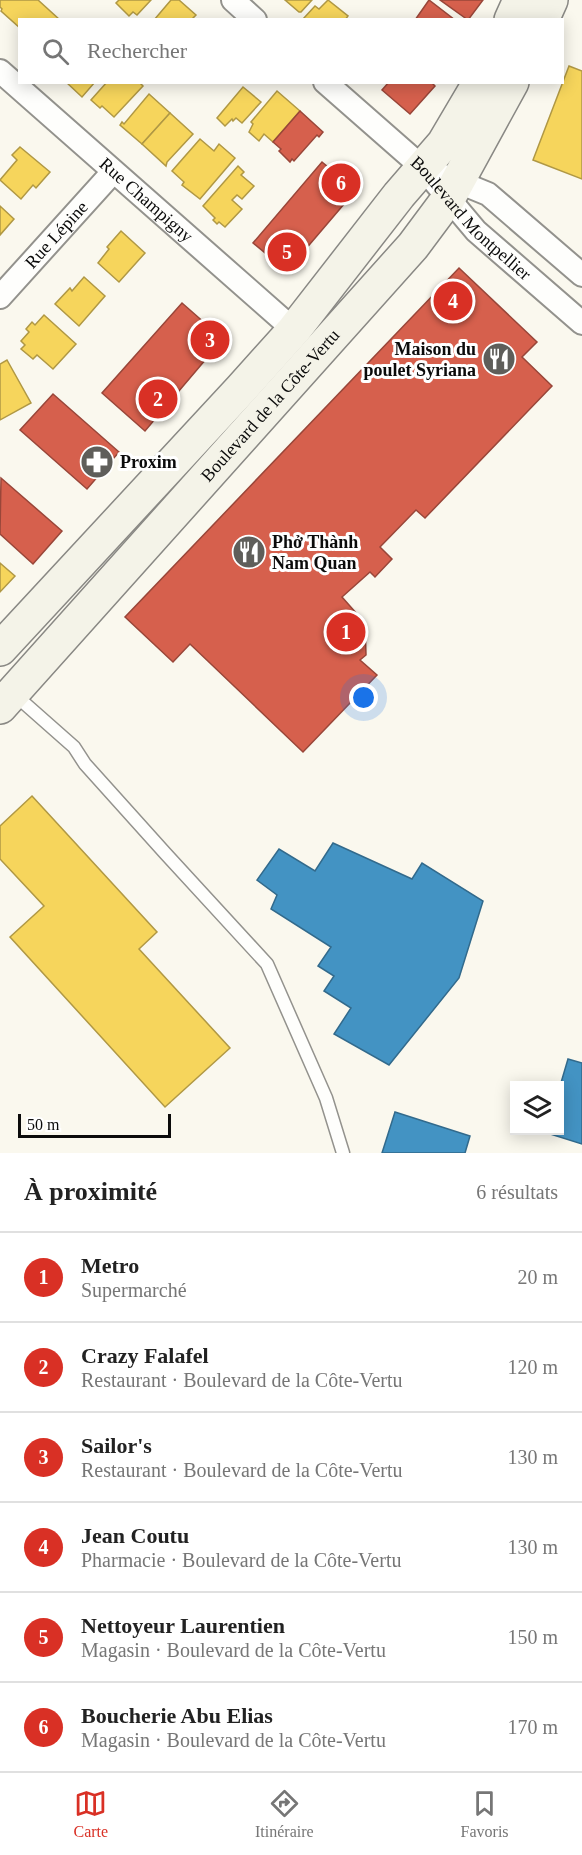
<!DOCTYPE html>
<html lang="fr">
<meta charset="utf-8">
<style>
:root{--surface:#fff;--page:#f6f6f6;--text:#222;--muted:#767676;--line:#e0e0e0;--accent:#d93025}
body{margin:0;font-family:"Times New Roman",serif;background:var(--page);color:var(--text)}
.controls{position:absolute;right:18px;bottom:18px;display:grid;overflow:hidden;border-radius:0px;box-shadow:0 3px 15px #0003}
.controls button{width:54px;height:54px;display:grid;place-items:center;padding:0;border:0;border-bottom:2px solid var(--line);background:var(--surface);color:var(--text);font:30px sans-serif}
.scale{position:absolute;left:18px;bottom:15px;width:153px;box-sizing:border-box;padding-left:6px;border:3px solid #0b0b0b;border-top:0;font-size:16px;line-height:21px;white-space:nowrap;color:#0b0b0b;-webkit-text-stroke:4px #fff;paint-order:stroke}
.you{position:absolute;left:364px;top:698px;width:21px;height:21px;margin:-15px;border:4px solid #fff;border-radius:50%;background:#1a73e8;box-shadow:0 0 0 9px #1a73e833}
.badge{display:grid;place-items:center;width:39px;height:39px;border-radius:50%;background:var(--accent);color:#fff;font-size:20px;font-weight:700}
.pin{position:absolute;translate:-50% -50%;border:3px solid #fff;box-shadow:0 2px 6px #0006}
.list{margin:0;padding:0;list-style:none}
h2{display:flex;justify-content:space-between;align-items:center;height:78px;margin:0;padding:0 24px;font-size:26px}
h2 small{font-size:20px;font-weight:400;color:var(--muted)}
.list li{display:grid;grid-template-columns:39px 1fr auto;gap:18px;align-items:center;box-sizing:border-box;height:90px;padding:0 24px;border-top:2px solid var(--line)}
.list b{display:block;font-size:22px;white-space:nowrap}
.list p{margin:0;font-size:20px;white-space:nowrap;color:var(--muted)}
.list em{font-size:20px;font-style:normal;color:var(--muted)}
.icon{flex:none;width:33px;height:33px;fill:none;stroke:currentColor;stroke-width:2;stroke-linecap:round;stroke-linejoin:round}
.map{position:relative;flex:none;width:582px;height:1153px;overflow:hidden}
.search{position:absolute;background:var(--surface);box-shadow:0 3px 15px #0003;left:18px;right:18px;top:18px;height:66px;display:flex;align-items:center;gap:15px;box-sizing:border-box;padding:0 21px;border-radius:0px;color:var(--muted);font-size:22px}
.sheet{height:618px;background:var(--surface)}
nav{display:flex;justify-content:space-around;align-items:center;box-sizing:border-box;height:84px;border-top:2px solid var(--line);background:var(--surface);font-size:16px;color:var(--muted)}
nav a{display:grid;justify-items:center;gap:3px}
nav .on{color:var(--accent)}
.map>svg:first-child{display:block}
.homes{fill:#f6d55c;stroke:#b09844;stroke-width:1.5}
.shops{fill:#d6604d;stroke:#994639;stroke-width:1.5}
.schools{fill:#4393c3;stroke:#326a8c;stroke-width:1.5}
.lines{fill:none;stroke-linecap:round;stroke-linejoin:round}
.lane-casing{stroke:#93928d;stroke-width:15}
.street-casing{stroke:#93928d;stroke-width:26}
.secondary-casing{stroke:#898884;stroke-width:36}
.lane{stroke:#fefefc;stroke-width:12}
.street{stroke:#fefefc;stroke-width:22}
.secondary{stroke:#f4f3e8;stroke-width:33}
.labels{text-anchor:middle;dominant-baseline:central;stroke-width:6;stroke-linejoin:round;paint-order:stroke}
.street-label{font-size:18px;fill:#0b0b0b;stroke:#fff}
.poi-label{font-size:18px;font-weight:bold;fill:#0b0b0b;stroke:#fff;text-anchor:start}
</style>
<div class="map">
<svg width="582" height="1153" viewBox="0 0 582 1153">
<rect width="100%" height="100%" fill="#faf8ee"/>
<g class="homes">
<polygon points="0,0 38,0 60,20 20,20 20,28 1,11 2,9 0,7"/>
<polygon points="119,0 151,0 137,15 133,12 129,16 116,3"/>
<polygon points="171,0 179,0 196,15 191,20 154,20"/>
<polygon points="285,0 312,0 301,12 299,12"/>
<polygon points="328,0 348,16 345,20 303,19 315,6 319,9"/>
<polygon points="569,66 582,71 582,179 533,160"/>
<polygon points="66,82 95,82 82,97"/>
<polygon points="107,82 139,82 143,86 114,117 102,106 100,108 91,100"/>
<polygon points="243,87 261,102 242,123 236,118 233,121 232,119 225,126 217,118"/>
<polygon points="277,91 300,111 273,142 264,134 259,141 249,132 253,124 251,122"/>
<polygon points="149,94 170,113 142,144 120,125 122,122 124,124"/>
<polygon points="170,113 193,134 167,162 166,166 142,144"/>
<polygon points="200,139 214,151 219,144 235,158 200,199 182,185 184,182 172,171"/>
<polygon points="20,147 50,172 36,188 33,185 21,199 0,180 17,160 12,155"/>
<polygon points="238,166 244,172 241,175 254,186 242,199 237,195 232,200 242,209 225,227 219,222 217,224 213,220 215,218 203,206"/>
<polygon points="0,206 14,219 0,235"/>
<polygon points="121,231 145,253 119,282 98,263 109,249 107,247"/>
<polygon points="84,277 105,296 79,326 55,304 70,288 72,291"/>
<polygon points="44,315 76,344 53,369 37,355 33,359 21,349 25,345 21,341 29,332 26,329 32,322 35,325"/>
<polygon points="7,360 31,403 0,420 0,364"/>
<polygon points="0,563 15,576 0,592"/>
<polygon points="32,796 157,932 139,949 230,1048 165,1107 10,937 44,906 0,859 0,826"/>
</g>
<g class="shops">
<polygon points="429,0 455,20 415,20"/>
<polygon points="440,0 483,0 468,20"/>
<polygon points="389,82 431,82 435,86 410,114 382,90"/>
<polygon points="300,111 323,132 319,137 317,135 294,161 292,159 290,162 279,151 281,149 273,142"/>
<polygon points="322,162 356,190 287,271 253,243"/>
<polygon points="459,268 537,342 522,357 552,386 425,518 416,510 380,547 392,559 375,577 370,572 342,597 365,623 366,655 360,660 377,675 303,752 190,644 173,662 125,617"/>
<polygon points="182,303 223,339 145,431 102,393"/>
<polygon points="53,394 119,452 87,489 20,430"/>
<polygon points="1,478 62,531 33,564 0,534"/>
</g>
<g class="schools">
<polygon points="333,843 412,879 422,863 483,901 459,978 389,1065 334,1034 351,1008 324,991 334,976 318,966 331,947 271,909 277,895 257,880 279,849 315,871"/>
<polygon points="568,1059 582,1063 582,1144 544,1132 560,1130 560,1086"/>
<polygon points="395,1112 470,1136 465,1153 382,1153"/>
</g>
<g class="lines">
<defs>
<polyline id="lane" points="14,694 74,747 85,764 165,853 267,964 326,1098 343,1153"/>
<g id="street">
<polyline points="233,0 255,20"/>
<path id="s1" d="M0,71L294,330"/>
<path id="s2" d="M325,82L423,168L476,231L582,323"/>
<polyline points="444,176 488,194 582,275"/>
<path id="s3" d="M0,297L113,172"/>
</g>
<g id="secondary">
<polyline points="511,20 520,0"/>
<polyline points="542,20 551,0"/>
<polyline points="0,649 241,389 294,330 399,195 444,143 480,82"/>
<path id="s4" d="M0,707L413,246L448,199L512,82"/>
</g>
</defs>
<use href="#lane" class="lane-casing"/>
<use href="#street" class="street-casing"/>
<use href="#secondary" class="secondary-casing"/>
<use href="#lane" class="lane"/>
<use href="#street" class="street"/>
<use href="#secondary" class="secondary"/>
</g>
<defs>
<symbol id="restaurant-disc" viewBox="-11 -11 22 22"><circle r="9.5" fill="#5f5e5a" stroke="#fff"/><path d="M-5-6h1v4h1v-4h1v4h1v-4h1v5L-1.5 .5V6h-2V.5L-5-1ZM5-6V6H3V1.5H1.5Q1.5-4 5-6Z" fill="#fff"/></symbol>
<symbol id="pharmacy-disc" viewBox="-11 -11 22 22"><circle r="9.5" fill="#5f5e5a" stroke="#fff"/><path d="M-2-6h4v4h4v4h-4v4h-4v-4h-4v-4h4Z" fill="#fff"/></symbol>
</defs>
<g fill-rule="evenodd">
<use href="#restaurant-disc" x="480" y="340" width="38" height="38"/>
<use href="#pharmacy-disc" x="78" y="443" width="38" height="38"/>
<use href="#restaurant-disc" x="230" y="533" width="38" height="38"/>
</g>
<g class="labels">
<g class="street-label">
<text stroke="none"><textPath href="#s1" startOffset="195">Rue Champigny</textPath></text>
<text stroke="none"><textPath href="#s2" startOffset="200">Boulevard Montpellier</textPath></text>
<text stroke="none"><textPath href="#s3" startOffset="84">Rue Lépine</textPath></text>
<text stroke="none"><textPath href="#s4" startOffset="405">Boulevard de la Côte-Vertu</textPath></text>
</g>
<g class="poi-label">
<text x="476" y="349" text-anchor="end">Maison du<tspan x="476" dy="21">poulet Syriana</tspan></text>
<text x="120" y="462">Proxim</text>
<text x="272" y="542">Phở Thành<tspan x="272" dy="21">Nam Quan</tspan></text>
</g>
</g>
</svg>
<div class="controls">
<button><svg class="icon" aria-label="layers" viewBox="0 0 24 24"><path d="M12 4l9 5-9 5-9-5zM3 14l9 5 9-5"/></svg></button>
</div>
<div class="scale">50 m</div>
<div class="you"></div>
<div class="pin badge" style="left:346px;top:632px">1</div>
<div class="pin badge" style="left:158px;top:399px">2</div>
<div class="pin badge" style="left:210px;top:340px">3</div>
<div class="pin badge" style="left:453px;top:301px">4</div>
<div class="pin badge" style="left:287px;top:252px">5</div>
<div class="pin badge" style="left:341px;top:183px">6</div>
<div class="search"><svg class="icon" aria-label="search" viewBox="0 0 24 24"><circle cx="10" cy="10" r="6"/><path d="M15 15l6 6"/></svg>Rechercher</div>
</div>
<section class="sheet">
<h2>À proximité<small>6 résultats</small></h2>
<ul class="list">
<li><span class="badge">1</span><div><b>Metro</b><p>Supermarché</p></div><em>20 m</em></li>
<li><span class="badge">2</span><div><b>Crazy Falafel</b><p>Restaurant · Boulevard de la Côte-Vertu</p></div><em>120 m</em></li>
<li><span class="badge">3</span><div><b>Sailor's</b><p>Restaurant · Boulevard de la Côte-Vertu</p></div><em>130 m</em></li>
<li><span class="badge">4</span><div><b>Jean Coutu</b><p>Pharmacie · Boulevard de la Côte-Vertu</p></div><em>130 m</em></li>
<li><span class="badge">5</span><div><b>Nettoyeur Laurentien</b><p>Magasin · Boulevard de la Côte-Vertu</p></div><em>150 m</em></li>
<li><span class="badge">6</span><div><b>Boucherie Abu Elias</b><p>Magasin · Boulevard de la Côte-Vertu</p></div><em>170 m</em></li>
</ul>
</section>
<nav>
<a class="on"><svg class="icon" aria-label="map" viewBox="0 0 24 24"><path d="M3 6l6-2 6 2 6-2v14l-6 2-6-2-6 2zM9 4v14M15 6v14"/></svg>Carte</a>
<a><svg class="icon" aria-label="directions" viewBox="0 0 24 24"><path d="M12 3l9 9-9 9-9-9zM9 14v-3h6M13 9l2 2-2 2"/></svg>Itinéraire</a>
<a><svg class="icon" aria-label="saved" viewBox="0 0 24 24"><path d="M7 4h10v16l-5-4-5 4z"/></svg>Favoris</a>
</nav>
